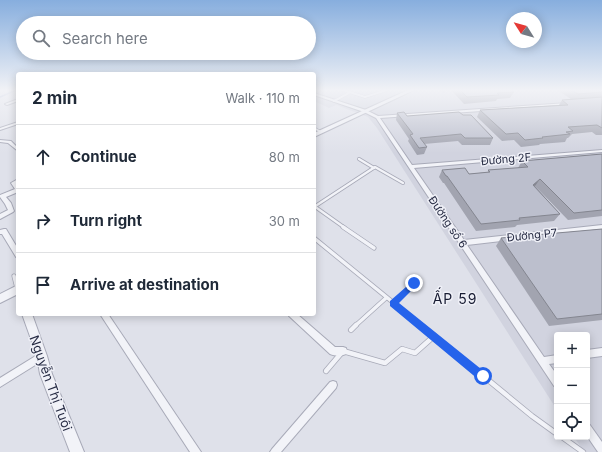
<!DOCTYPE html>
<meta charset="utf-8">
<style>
:root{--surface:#fff;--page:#f2f2f3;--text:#1f2937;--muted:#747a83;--line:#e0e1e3}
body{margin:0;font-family:Inter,sans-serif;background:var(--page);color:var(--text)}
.controls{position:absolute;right:12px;bottom:12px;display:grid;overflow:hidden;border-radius:4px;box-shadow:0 2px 10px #0003}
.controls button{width:36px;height:36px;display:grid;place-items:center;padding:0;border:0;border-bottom:1px solid var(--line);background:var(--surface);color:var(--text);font:20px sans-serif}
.compass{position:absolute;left:506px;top:12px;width:36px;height:36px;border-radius:50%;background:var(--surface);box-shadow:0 2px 10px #0003;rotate:307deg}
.stop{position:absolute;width:12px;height:12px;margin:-9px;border:3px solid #2563eb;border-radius:50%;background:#fff}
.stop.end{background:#2563eb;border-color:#fff;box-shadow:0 1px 4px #0008}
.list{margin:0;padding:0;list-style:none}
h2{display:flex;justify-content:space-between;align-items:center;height:52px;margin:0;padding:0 16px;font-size:17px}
h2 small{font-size:13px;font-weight:400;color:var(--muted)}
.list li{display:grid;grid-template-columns:26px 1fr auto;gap:12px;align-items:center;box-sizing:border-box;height:64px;padding:0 16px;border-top:1px solid var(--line)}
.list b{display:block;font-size:15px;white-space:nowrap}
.list em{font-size:13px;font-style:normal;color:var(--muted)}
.icon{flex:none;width:22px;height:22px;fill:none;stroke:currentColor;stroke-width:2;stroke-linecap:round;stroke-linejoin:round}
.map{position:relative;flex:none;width:602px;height:452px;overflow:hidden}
.search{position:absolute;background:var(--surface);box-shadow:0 2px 10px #0003;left:16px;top:16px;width:300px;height:44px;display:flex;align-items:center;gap:10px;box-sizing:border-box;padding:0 14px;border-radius:22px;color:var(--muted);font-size:15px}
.panel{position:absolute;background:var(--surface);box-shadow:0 2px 10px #0003;left:16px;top:72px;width:300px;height:244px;border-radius:4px}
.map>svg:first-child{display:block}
.built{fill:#d1d3df}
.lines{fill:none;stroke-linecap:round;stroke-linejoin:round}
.stream{stroke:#96a6ce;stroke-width:1.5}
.service-far3-casing{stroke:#a8aab8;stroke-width:3}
.service-far2-casing{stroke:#a8aab8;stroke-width:4}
.service-far1-casing{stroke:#a8aab8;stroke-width:5}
.service-casing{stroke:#a8aab8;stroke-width:6}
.minor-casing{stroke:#a8aab8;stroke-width:2}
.tertiary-casing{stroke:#a8aab8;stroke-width:2}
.path{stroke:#bdbfc9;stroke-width:1;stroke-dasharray:2 2;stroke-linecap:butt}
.service-far3{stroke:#f2f3f8;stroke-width:2}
.service-far2{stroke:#f2f3f8;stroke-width:2.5}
.service-far1{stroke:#f2f3f8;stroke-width:3.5}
.service{stroke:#f2f3f8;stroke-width:4.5}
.minor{fill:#f2f3f8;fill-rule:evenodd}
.tertiary{fill:#f2f3f8;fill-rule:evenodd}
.wall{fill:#a2a4b0}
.shaded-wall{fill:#848690}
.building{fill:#bcbfcd;stroke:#848690}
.route{fill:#2563eb}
.labels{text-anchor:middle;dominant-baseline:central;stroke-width:3;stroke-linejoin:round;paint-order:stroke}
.street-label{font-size:11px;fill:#262b43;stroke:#eff0f7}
.near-street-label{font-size:13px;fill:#262b43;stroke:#eff0f7}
.near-neighbourhood-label{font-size:14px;letter-spacing:1px;fill:#181c33;stroke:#eff0f7}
</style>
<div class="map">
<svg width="602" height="452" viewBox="0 0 602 452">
<rect width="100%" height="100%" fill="#dfe1ea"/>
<polygon class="built" points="314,90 602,90 602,452 584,452 574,437 587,437 587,335 557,335 557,410 377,128 368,117 336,105 329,108 314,101"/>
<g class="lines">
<polyline class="stream" points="0,97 16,90"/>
<defs>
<g id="service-far3">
<polyline points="343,90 365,97 387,90"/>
<polyline points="334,101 349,93"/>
<polyline points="314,128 321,132"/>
</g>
<g id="service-far2">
<polyline points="359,159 374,168"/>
<polyline points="314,206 345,228"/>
<polyline points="314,207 375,167 403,183"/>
</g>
<g id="service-far1">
<polyline points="343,227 374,248"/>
<polyline points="314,238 422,326"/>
<polyline points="14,276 17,288"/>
<polyline points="393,303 414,283"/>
<polyline points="355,326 386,298"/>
</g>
<g id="service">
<polyline points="421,325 532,416 557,434"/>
<polyline points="351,330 356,325"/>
<polyline points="326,371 343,351 385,363 402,349 415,353 433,337"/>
<polyline points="562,437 583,452"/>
</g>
<g id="minor">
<polygon points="314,93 366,110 378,116 568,103 569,104 567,105 380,118 412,165 602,150 602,152 414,168 464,240 602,225 602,229 467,245 544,357 557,355 557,363 549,364 557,375 557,387 554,386 376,118 364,112 314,95"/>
<polygon points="18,99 18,101 7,105 5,104"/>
<polygon points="18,122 18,124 0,130 0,128"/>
<polygon points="0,140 11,141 18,148 18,151 8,143 0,142"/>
<polygon points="18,179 18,183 17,184 18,185 18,192 6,197 11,203 14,211 13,212 0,219 0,214 8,210 5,204 0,197 0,195 15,189 11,183"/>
<polygon points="4,229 6,229 18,249 18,258 16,257 2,234 0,234 0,230"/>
<polygon points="100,314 108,314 201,452 190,452"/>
<path d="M288,314H297L335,347H343L346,348L347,351L346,354C341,356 335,356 330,354L289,316Z"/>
<polygon points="602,348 602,356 587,358 587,350"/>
<polygon points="42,352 45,353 46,356 45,359 0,387 0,378"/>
<polygon points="333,381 336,382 337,385 336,388 281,452 270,452 272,449 330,382"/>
<polygon points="587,423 590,425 602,442 602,452 598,452 587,436"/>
</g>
<g id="tertiary">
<polygon points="408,90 414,90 314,137 314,133"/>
<polygon points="18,285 18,294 0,303 0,294"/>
<polygon points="22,314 32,314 47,356 52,374 84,452 70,452 40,374 37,356"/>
</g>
</defs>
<use href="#service-far3" class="service-far3-casing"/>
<use href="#service-far2" class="service-far2-casing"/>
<use href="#service-far1" class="service-far1-casing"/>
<use href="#service" class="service-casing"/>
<use href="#minor" class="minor-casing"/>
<use href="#tertiary" class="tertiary-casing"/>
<polyline class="path" points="416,92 422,90"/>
<use href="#service-far3" class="service-far3"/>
<use href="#service-far2" class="service-far2"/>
<use href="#service-far1" class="service-far1"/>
<use href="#service" class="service"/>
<use href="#minor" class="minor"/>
<use href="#tertiary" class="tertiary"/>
</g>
<g class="wall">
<polygon points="441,90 447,90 444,93"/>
<polygon points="451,90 511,90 514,92 510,98 497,99 496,101 464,104"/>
<polygon points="557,90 602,90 602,135 596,135 592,132 572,134 568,138 567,138 565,142 540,144 539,145 521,147 514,140 502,141 477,117 480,110 559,105 562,100 571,99"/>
<polygon points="397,113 407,116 463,115 493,138 490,145 462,145 458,141 424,144 427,147 424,154 417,155 408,141 409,139 396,120"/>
<polygon points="602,154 602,216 568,220 535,186 560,214 554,221 517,225 515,227 476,231 444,183 443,183 439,177 442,170 469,174 488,172 488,170 518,168 522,161"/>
<polygon points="602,229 602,320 549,326 496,246 501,238"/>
</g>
<polygon class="shaded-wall" points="540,179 535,186 533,185"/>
<g class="building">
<polygon points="460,90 511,90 514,92 497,93 499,95 467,97"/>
<polygon points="571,90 602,90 602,92 578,94"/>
<polygon points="602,97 602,128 597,125 568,127 573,131 566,132 570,134 542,137 543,138 525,140 518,133 506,134 480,110 568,105 562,100"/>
<polygon points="404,112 407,116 459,112 463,115 471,115 493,138 465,138 461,134 420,138 427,147 419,148 410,135 413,134 397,113"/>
<polygon points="602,154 602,210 574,213 540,179 533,185 560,214 519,218 520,220 481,224 447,176 446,176 442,170 465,168 469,174 490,172 488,170 528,167 522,161"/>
<polygon points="602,229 602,314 557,319 501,238"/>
</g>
<linearGradient id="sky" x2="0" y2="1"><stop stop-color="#87aede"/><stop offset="0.59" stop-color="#f1f2f6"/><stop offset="1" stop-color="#f1f2f6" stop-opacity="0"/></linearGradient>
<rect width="602" height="153" fill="url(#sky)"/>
<polygon class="route" points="414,280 418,283 417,285 399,303 486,373 487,376 486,380 483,381 479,380 390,306 390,301"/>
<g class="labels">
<g class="street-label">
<text transform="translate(506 159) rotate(-5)">Đường 2F</text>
<text transform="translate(448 222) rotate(56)">Đường số 6</text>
<text transform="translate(532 235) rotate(-6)">Đường P7</text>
</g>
<g class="near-street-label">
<text transform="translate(51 383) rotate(70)">Nguyễn Thị Tuôi</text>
</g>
<g class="near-neighbourhood-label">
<text x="455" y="298">ẤP 59</text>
</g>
</g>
</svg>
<div class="controls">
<button>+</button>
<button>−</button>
<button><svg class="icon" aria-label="locate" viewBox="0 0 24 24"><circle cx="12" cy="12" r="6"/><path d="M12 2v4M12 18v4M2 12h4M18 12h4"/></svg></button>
</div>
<svg class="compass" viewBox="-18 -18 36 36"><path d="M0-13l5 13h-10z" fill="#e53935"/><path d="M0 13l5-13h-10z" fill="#747a83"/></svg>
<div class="stop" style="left:483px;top:376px"></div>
<div class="stop end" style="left:414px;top:283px"></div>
<div class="search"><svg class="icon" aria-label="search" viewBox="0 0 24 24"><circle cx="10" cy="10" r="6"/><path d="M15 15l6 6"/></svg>Search here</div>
<section class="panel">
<h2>2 min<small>Walk · 110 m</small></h2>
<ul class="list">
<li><svg class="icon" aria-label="ahead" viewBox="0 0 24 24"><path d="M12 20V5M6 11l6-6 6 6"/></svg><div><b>Continue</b></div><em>80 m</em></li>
<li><svg class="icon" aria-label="right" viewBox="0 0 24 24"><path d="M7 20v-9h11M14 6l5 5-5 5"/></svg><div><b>Turn right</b></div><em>30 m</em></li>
<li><svg class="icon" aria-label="arrive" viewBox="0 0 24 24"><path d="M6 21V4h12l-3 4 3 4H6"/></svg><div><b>Arrive at destination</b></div></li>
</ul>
</section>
</div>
